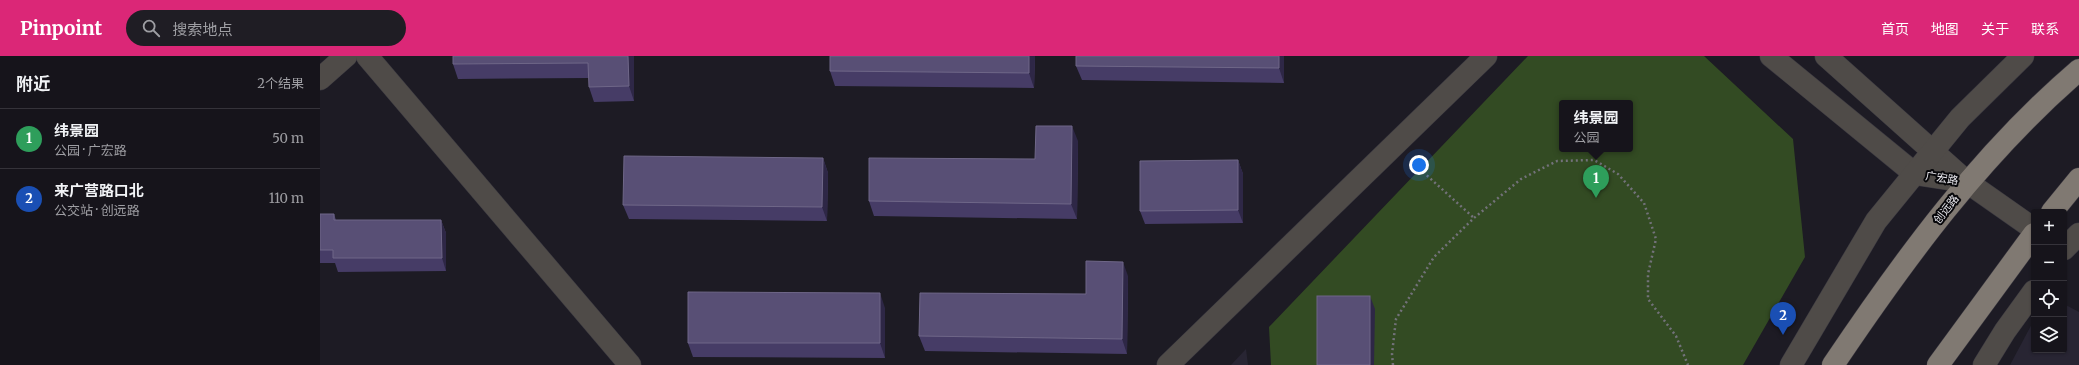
<!DOCTYPE html>
<html lang="zh">
<meta charset="utf-8">
<style>
:root{--surface:#16141b;--page:#1f1d24;--text:#f1f3f6;--muted:#9e9ea3;--line:#35333a;--accent:#db2777}
body{margin:0;font-family:Merriweather,"Noto Sans SC",serif;background:var(--page);color:var(--text)}
.controls{position:absolute;right:12px;bottom:12px;display:grid;overflow:hidden;border-radius:4px;box-shadow:0 1px 3px #0004}
.controls button{width:36px;height:36px;display:grid;place-items:center;padding:0;border:0;border-bottom:1px solid var(--line);background:var(--surface);color:var(--text);font:20px sans-serif}
.you{position:absolute;left:1099px;top:109px;width:14px;height:14px;margin:-10px;border:3px solid #fff;border-radius:50%;background:#1a73e8;box-shadow:0 0 0 6px #1a73e833}
.badge{display:grid;place-items:center;width:26px;height:26px;border-radius:50%;background:var(--accent);color:#fff;font-size:13px;font-weight:700}
.pin{position:absolute;translate:-50% -33px;filter:drop-shadow(0 1px 2px #0008)}
.pin::after{content:'';position:absolute;top:21px;width:14px;height:12px;background:inherit;clip-path:polygon(0 0,100% 0,50% 100%)}
.popup{position:absolute;left:1239px;top:44px;width:74px;height:52px;box-sizing:border-box;display:grid;place-content:center;border-radius:4px;background:var(--surface);filter:drop-shadow(0 1px 3px #0005);font-size:13px;white-space:nowrap;color:var(--muted)}
.popup b{font-size:15px;color:var(--text)}
.popup::after{content:'';position:absolute;left:50%;top:100%;margin-left:-8px;border:8px solid transparent;border-top-color:var(--surface)}
.list{margin:0;padding:0;list-style:none}
h2{display:flex;justify-content:space-between;align-items:center;height:52px;margin:0;padding:0 16px;font-size:17px}
h2 small{font-size:13px;font-weight:400;color:var(--muted)}
.list li{display:grid;grid-template-columns:26px 1fr auto;gap:12px;align-items:center;box-sizing:border-box;height:60px;padding:0 16px;border-top:1px solid var(--line)}
.list b{display:block;font-size:15px;white-space:nowrap}
.list p{margin:0;font-size:13px;white-space:nowrap;color:var(--muted)}
.list em{font-size:13px;font-style:normal;color:var(--muted)}
.icon{flex:none;width:22px;height:22px;fill:none;stroke:currentColor;stroke-width:2;stroke-linecap:round;stroke-linejoin:round}
.map{position:relative;flex:none;width:1759px;height:309px;overflow:hidden}
header{display:flex;align-items:center;gap:24px;box-sizing:border-box;height:56px;padding:0 20px;background:var(--accent);color:#fff}
header strong{font-size:19px}
nav{display:flex;gap:22px;margin-inline-start:auto;font-size:14px}
.search{width:280px;height:36px;background:var(--page);display:flex;align-items:center;gap:10px;box-sizing:border-box;padding:0 14px;border-radius:22px;color:var(--muted);font-size:15px}
main{display:flex}
aside{flex:1;background:var(--surface)}
.map>svg:first-child{display:block}
.built{fill:#282533}
.green{fill:#334b23;fill-rule:evenodd}
.lines{fill:none;stroke-linecap:round;stroke-linejoin:round}
.minor-casing{stroke:#3a3840;stroke-width:23}
.major-casing{stroke:#3a3840;stroke-width:23}
.path{stroke:#73727a;stroke-width:2.5;stroke-dasharray:2 3;stroke-linecap:butt}
.minor{stroke:#4f4b48;stroke-width:22}
.major{stroke:#807972;stroke-width:22}
.wall{fill:#463c66}
.shaded-wall{fill:#2e2746}
.building{fill:#584f75;stroke:#6f6788}
.labels{text-anchor:middle;dominant-baseline:central;stroke-width:4;stroke-linejoin:round;paint-order:stroke}
.street-label{font-size:11px;fill:#eae9ef;stroke:#07070a}
</style>
<header>
<strong>Pinpoint</strong>
<div class="search"><svg class="icon" aria-label="search" viewBox="0 0 24 24"><circle cx="10" cy="10" r="6"/><path d="M15 15l6 6"/></svg>搜索地点</div>
<nav><a>首页</a><a>地图</a><a>关于</a><a>联系</a></nav>
</header>
<main>
<aside>
<h2>附近<small>2个结果</small></h2>
<ul class="list">
<li><span class="badge" style="background:#2e9e5b">1</span><div><b>纬景园</b><p>公园 · 广宏路</p></div><em>50 m</em></li>
<li><span class="badge" style="background:#1a4fb4">2</span><div><b>来广营路口北</b><p>公交站 · 创远路</p></div><em>110 m</em></li>
</ul>
</aside>
<div class="map">
<svg width="1759" height="309" viewBox="0 0 1759 309">
<rect width="100%" height="100%" fill="#1d1b24"/>
<g class="built">
<polygon points="1744,248 1759,256 1759,309 1690,309 1714,264 1714,294 1744,294"/>
<polygon points="926,293 928,309 911,309"/>
</g>
<path class="green" d="M1208,0H1384L1473,83L1485,201L1423,309H951L949,271ZM1242,47H1310V93H1242Z"/>
<g class="lines">
<defs>
<g id="minor">
<polyline points="47,0 310,309"/>
<polyline points="1451,0 1595,118 1647,126"/>
<polyline points="1506,0 1647,126 1714,173"/>
<polyline points="0,23 26,0"/>
<polyline points="1744,193 1759,178"/>
<polyline points="848,309 1166,0"/>
<polyline points="1471,309 1556,165 1640,62 1703,0"/>
<polyline points="1664,309 1685,275 1714,235"/>
</g>
<g id="major">
<polyline points="1732,156 1759,123"/>
<path d="M1513,309C1585,202 1661,98 1759,14"/>
<polyline points="1618,309 1714,178"/>
</g>
</defs>
<use href="#minor" class="minor-casing"/>
<use href="#major" class="major-casing"/>
<g class="path">
<polyline points="1092,106 1154,162"/>
<polyline points="1073,309 1072,298 1076,263 1114,201 1154,162 1201,123 1237,105 1274,104 1298,118 1324,147 1336,183 1328,218 1328,243 1356,280 1368,309"/>
</g>
<use href="#minor" class="minor"/>
<use href="#major" class="major"/>
</g>
<g class="wall">
<polygon points="314,0 314,45 274,46 269,31 269,22 138,23 133,8"/>
<polygon points="715,0 714,32 515,30 510,15"/>
<polygon points="964,0 964,27 762,24 756,10"/>
<polygon points="758,85 757,163 554,160 549,145 715,103"/>
<polygon points="503,102 508,117 507,165 309,163 303,149"/>
<polygon points="918,104 923,118 923,167 825,168 820,155"/>
<polygon points="0,158 14,158 16,164 121,164 126,177 126,215 18,216 15,207 0,207"/>
<polygon points="808,220 807,298 605,295 599,280 766,238"/>
<polygon points="565,252 565,302 373,301 368,287"/>
</g>
<g class="shaded-wall">
<polygon points="308,0 314,0 314,45 309,30"/>
<polygon points="709,0 715,0 714,32 709,17"/>
<polygon points="959,0 964,0 964,27 959,12"/>
<polygon points="752,70 758,85 757,163 751,148"/>
<polygon points="503,102 508,117 507,165 502,151"/>
<polygon points="918,104 923,118 923,167 918,154"/>
<polygon points="121,164 126,177 126,215 122,202"/>
<polygon points="803,206 808,220 807,298 802,283"/>
<polygon points="560,237 565,252 565,302 560,287"/>
<polygon points="1050,240 1055,253 1054,309 1050,309"/>
</g>
<g class="building">
<polygon points="133,0 308,0 309,30 269,31 268,7 133,8"/>
<polygon points="510,0 709,0 709,17 510,15"/>
<polygon points="756,0 959,0 959,12 756,10"/>
<polygon points="716,70 752,70 751,148 549,145 549,102 715,103"/>
<polygon points="304,100 503,102 502,151 303,149"/>
<polygon points="918,104 918,154 820,155 820,105"/>
<polygon points="0,158 14,158 14,164 121,164 122,202 13,202 13,194 0,194"/>
<polygon points="766,205 803,206 802,283 599,280 600,237 766,238"/>
<polygon points="368,236 560,237 560,287 368,287"/>
<rect x="997" y="240" width="53" height="69"/>
</g>
<g class="labels">
<g class="street-label">
<text transform="translate(1622 122) rotate(9)">广宏路</text>
<text transform="translate(1626 153) rotate(-52)">创远路</text>
</g>
</g>
</svg>
<div class="controls">
<button>+</button>
<button>−</button>
<button><svg class="icon" aria-label="locate" viewBox="0 0 24 24"><circle cx="12" cy="12" r="6"/><path d="M12 2v4M12 18v4M2 12h4M18 12h4"/></svg></button>
<button><svg class="icon" aria-label="layers" viewBox="0 0 24 24"><path d="M12 4l9 5-9 5-9-5zM3 14l9 5 9-5"/></svg></button>
</div>
<div class="you"></div>
<div class="pin badge" style="left:1276px;top:142px;background:#2e9e5b">1</div>
<div class="popup"><b>纬景园</b>公园</div>
<div class="pin badge" style="left:1463px;top:279px;background:#1a4fb4">2</div>
</div>
</main>
